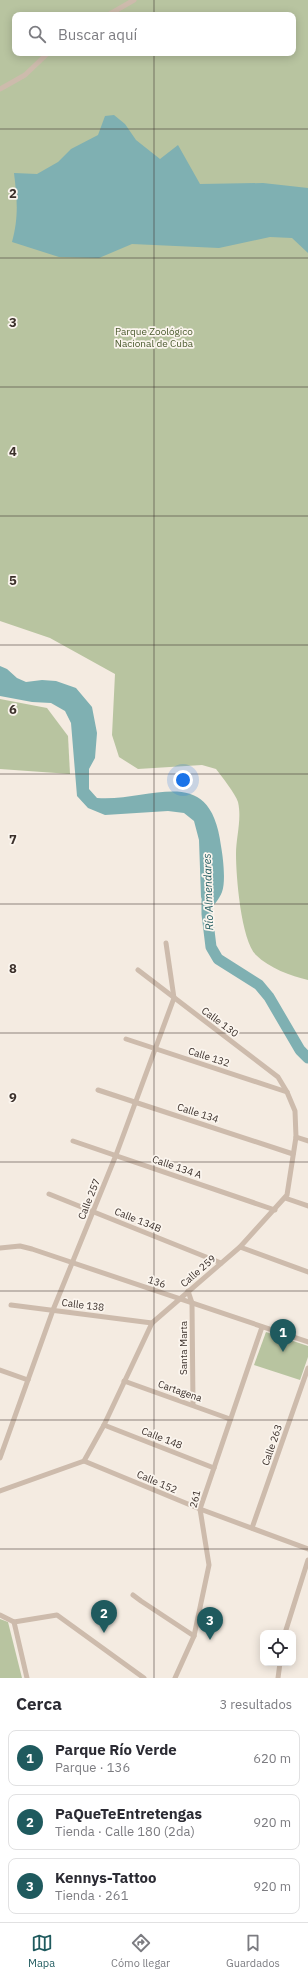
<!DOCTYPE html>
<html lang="es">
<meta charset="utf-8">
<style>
:root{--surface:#fff;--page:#f7f7f7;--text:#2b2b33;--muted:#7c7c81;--line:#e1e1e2;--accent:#1f5a5e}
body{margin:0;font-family:"IBM Plex Sans",sans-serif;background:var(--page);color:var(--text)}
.controls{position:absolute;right:12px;bottom:12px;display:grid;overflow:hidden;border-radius:8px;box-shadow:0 2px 10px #0003}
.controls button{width:36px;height:36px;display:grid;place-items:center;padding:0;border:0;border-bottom:1px solid var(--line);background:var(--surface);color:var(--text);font:20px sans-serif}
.you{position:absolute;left:183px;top:780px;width:14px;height:14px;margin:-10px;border:3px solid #fff;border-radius:50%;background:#1a73e8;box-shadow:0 0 0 6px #1a73e833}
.badge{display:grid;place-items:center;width:26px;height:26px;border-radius:50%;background:var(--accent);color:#fff;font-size:13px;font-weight:700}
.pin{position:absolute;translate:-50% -33px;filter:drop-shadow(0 1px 2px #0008)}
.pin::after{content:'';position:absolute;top:21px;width:14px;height:12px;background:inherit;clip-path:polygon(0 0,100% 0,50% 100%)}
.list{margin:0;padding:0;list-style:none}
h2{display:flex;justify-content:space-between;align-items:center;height:52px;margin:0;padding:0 16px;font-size:17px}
h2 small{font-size:13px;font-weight:400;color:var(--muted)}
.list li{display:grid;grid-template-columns:26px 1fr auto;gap:12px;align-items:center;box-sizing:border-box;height:56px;margin:0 8px 8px;padding:0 8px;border:1px solid var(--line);border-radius:8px}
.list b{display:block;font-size:15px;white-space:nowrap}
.list p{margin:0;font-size:13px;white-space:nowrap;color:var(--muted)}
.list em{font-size:13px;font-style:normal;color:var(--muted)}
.icon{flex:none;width:22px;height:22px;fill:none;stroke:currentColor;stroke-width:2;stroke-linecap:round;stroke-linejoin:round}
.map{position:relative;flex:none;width:308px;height:1678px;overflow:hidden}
.search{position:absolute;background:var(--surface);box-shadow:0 2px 10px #0003;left:12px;right:12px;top:12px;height:44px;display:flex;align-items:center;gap:10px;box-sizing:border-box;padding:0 14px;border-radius:8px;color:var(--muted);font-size:15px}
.sheet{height:244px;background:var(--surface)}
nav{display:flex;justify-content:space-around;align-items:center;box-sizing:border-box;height:56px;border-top:1px solid var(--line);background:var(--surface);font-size:11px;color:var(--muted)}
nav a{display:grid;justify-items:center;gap:2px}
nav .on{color:var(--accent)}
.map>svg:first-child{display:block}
.green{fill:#b8c4a0;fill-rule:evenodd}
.water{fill:#7fb0b2}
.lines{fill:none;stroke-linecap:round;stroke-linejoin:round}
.river{stroke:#7fb0b2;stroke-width:11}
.street{stroke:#cdbbac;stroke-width:5}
.grid{fill:none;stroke:#3b302b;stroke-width:1;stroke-opacity:0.55}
.labels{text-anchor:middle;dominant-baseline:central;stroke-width:3.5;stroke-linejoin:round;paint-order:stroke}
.park-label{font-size:10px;fill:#4a5a2e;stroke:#fbf5ee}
.street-label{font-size:10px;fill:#3b302b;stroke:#fbf5ee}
.water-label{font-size:11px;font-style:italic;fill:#1f5a5e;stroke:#fbf5ee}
.grid-label{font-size:13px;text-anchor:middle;font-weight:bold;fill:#3b302b;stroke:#fbf5ee;stroke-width:3.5;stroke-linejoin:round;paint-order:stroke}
</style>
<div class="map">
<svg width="308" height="1678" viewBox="0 0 308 1678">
<rect width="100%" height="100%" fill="#f4ebe1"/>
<g class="green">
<path d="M0,0H308V980C291,976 269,968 256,955C241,940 236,876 236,854C236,837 242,819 238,802C235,793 222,777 216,769L202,765L138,769L119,757L112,735L115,674L50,638L0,621ZM15,15H293V53H15Z"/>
<polygon points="0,699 47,708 68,736 70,774 0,769"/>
<polygon points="266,1332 308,1346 308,1357 300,1380 254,1365"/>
<polygon points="0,1619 8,1622 22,1678 0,1678"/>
</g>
<g class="water">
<path d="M114,115L125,124L136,140L160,159L178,145L200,184L263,183L308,188V253L292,238L270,237L219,248L132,244L99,258L59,257L12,242C19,216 17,199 14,173L37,174L58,162L71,149L98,135L105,116Z"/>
<path d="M0,666L7,669L17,678L26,682L42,680L56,681L76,688L92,707L97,733L95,758L89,769V789L97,798C153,802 210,761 221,846C223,857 226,881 222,892C219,900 211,908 207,914L201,897L199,840L194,821L184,813L168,811L105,815L88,808L77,796L71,723L65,711L51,703L32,702L0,696Z"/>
</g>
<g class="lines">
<polyline class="river" points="207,901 207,914 211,947 218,959 259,985 269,997 300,1050 308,1058"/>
<g class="street">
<polyline points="108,15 134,0"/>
<polyline points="0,89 25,75 48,53"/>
<polyline points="126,1039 287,1092"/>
<polyline points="98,1090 293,1154"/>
<polyline points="296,1137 308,1141"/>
<polyline points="73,1141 275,1210"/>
<polyline points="49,1194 221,1263"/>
<polyline points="285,1198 308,1206"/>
<polyline points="240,1247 308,1272"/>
<polyline points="0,1248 20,1246 32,1249 308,1342"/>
<polyline points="188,1291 192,1303 193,1405"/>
<polyline points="11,1305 152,1323"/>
<polyline points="0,1370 28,1380"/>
<polyline points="124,1381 230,1419"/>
<polyline points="104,1425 214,1468"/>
<polyline points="0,1458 53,1310 116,1155 174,998 166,943"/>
<polyline points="84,1461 104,1425 152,1323 240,1247 287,1195 296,1137 295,1111 287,1092 278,1077 138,970"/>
<polyline points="0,1491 84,1461 200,1509 308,1549"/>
<polyline points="252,1528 308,1368"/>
<polyline points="133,1595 141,1601 194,1636"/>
<polyline points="0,1615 14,1622 57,1615 144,1678"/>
<polyline points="14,1622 27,1678"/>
<polyline points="285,1633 308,1560"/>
<polyline points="175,1678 194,1636 209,1565 200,1509 262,1327"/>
<polyline points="278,1678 280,1663"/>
</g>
</g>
<path class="grid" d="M154,0V15M154,53V1678M0,129H308M0,258H308M0,387H308M0,516H308M0,645H308M0,774H308M0,904H308M0,1033H308M0,1162H308M0,1291H308M0,1420H308M0,1549H308"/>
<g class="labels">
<g class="park-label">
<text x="154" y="331">Parque Zoológico<tspan x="154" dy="12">Nacional de Cuba</tspan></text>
</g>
<g class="street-label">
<text transform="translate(220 1022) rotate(37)">Calle 130</text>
<text transform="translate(209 1057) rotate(18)">Calle 132</text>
<text transform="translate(198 1113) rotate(18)">Calle 134</text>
<text transform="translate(177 1167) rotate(19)">Calle 134 A</text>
<text transform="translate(89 1199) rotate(-68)">Calle 257</text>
<text transform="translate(138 1220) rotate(22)">Calle 134B</text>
<text transform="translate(198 1271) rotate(-41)">Calle 259</text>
<text transform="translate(157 1282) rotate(18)">136</text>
<text transform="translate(83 1305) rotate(7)">Calle 138</text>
<text transform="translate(183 1348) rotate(-90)">Santa Marta</text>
<text transform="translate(180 1391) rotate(19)">Cartagena</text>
<text transform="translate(162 1438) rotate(21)">Calle 148</text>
<text transform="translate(272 1445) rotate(-71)">Calle 263</text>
<text transform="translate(157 1482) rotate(23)">Calle 152</text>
<text transform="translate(195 1499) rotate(-76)">261</text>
</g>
<g class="water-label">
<text transform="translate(208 892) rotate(-92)">Río Almendares</text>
</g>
</g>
<g class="grid-label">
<text x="13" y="198">2</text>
<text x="13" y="327">3</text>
<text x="13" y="456">4</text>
<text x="13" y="585">5</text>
<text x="13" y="714">6</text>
<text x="13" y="844">7</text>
<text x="13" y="973">8</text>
<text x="13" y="1102">9</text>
</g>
</svg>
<div class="controls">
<button><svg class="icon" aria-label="locate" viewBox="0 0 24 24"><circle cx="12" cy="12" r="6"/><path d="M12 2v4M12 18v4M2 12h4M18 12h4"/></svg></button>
</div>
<div class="you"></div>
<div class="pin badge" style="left:283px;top:1352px">1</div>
<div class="pin badge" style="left:104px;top:1633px">2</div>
<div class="pin badge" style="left:210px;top:1640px">3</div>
<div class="search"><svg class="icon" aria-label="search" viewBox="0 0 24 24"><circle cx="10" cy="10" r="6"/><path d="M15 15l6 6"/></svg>Buscar aquí</div>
</div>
<section class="sheet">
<h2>Cerca<small>3 resultados</small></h2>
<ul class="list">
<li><span class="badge">1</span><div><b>Parque Río Verde</b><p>Parque · 136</p></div><em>620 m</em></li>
<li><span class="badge">2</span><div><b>PaQueTeEntretengas</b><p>Tienda · Calle 180 (2da)</p></div><em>920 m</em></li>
<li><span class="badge">3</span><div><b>Kennys-Tattoo</b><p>Tienda · 261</p></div><em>920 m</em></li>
</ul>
</section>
<nav>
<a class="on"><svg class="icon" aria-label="map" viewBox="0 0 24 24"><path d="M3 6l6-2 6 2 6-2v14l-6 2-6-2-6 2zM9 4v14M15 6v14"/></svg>Mapa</a>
<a><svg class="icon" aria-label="directions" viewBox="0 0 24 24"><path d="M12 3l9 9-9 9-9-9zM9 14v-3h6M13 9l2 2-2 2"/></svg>Cómo llegar</a>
<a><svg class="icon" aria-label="saved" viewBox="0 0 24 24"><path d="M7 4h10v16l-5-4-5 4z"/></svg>Guardados</a>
</nav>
